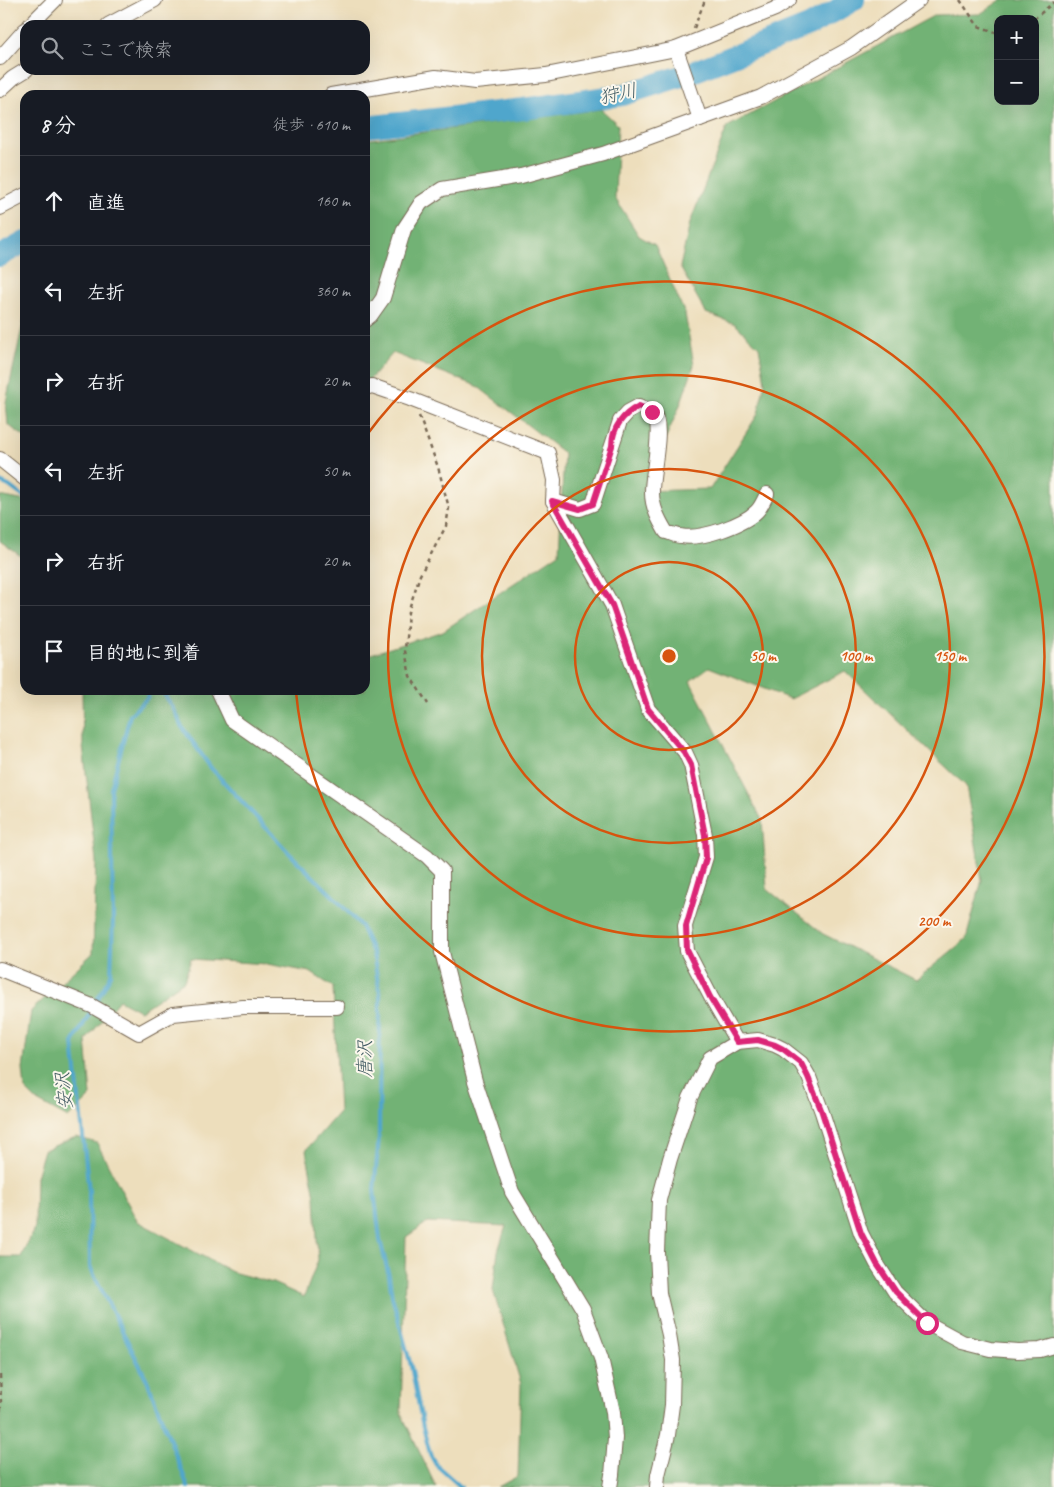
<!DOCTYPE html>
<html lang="ja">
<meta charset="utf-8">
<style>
:root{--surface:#171b24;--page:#242831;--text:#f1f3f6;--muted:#9ea1a6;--line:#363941}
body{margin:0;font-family:Caveat,"Klee One",sans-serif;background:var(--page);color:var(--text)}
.controls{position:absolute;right:15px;top:15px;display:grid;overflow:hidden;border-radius:10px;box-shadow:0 5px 20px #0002}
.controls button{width:45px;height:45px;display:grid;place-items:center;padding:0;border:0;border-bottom:1px solid var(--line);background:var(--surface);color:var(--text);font:25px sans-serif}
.stop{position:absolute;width:15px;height:15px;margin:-11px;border:4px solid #db2777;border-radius:50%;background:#fff}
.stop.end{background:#db2777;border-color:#fff;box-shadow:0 1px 5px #0008}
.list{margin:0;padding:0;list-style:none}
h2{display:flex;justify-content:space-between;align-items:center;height:65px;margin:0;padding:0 20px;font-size:21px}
h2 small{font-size:16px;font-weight:400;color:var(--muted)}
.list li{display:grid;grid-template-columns:32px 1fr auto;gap:15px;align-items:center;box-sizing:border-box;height:90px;padding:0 20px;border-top:1px solid var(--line)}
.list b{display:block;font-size:19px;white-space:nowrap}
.list em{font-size:16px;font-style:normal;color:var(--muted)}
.icon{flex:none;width:28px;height:28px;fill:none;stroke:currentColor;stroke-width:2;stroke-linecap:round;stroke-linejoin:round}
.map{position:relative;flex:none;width:1054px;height:1487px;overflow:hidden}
.search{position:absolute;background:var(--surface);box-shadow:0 5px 20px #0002;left:20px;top:20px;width:350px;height:55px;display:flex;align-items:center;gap:12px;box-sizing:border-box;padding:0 18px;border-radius:15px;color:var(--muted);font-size:19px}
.panel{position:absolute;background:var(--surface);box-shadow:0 5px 20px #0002;left:20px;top:90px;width:350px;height:605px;border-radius:15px}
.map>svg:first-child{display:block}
.forest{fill:#72b274;stroke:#566e49;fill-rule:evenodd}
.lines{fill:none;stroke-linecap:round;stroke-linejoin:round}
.stream{stroke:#4fa6cc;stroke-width:4}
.river{stroke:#4fa6cc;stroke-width:22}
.minor-casing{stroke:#796955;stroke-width:16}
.path{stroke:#796955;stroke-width:2.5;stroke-dasharray:4 4;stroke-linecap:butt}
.minor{stroke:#fff;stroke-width:14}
.route{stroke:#db2777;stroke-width:6}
.ring{fill:none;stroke:#d7540e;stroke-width:2.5}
.labels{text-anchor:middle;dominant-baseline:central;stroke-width:4;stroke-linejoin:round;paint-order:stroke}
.water-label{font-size:19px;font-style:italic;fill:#435c64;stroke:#fbf7ec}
.centre{fill:#d7540e;stroke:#fbf7ec;stroke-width:2.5}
.ring-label{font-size:15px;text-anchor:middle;font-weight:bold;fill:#d7540e;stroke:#fbf7ec;stroke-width:4;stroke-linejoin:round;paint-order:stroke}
</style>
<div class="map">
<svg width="1054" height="1487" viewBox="0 0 1054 1487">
<rect width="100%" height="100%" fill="#fbf7ec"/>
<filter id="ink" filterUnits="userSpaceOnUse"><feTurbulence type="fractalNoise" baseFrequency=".02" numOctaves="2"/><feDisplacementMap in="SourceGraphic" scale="10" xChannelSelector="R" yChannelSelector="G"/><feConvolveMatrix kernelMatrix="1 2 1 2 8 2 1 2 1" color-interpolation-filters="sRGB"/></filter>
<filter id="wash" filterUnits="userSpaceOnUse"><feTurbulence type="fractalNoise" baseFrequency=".0096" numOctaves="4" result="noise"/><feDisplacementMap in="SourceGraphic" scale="20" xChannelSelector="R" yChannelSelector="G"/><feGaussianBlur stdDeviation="1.12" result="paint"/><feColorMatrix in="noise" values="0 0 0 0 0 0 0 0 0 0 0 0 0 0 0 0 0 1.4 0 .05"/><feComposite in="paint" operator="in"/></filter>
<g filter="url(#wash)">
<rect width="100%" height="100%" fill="#eddebc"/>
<g class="forest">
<path d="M1001,0H1054V1487H498L518,1476L521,1384L493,1290L498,1251L506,1226L428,1222L406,1237L401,1413L436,1487H0V1257H21L35,1227L36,1177L44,1150L76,1137L97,1143L137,1221L232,1272L273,1283L304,1297L318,1260L315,1196L306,1150L339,1112L333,987L310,972L267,964L191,959L184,981L140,1011L119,1000L86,1040L91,1096L68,1118L37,1101L25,1089L23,1069L31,1011L93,953L96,861L83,746L82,690H365V656L443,631L559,553L564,453L477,386L393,353L365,385V140L601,109L618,125L615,198L639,236L655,245L685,314L694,365L679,408L642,491L710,489L758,414L765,382L759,347L735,324L706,313L680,267L690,223L727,127L935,15L980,14ZM998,19H1035V101H998ZM709,667L790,699L845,671L966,786L982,880L966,939L916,980L823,934L767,889L762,820L690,681Z"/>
<polygon points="25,314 25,437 8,425 6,402"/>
<polygon points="0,496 25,501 25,559 0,541"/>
</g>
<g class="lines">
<g class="stream">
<polyline points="0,482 9,486 25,498"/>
<polyline points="149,690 147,698 130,715 111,789 113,921 111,975 73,1043 89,1192 90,1267 147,1380 188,1487"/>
<path d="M162,690C167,700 179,714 180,724L211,768L291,855L332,895L361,926L373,953L380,994L379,1137L374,1190L380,1240L389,1276L392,1296L411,1366L423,1427L430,1454L436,1465L461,1487"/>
</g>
<g class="river">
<polyline points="365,127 523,109 622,95 685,75 809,26 854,0"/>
<polyline points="0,256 25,242"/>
</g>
</g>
</g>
<g filter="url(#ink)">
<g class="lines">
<defs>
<g id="minor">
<polyline points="30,25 55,0"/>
<polyline points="108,25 155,0"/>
<polyline points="676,49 700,119"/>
<polyline points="0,58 25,30"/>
<polyline points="0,90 13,78 26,70"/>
<polyline points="331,95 436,77 475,82 546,75 676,49 775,9 789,0"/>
<polyline points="0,208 25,195"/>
<polyline points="365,320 371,315 383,298 404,229 421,203 442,189 521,176 603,154 761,97 851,48 919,0"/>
<polyline points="365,388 372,386 410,399 548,453 554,480 553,501 612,605 648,709 685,752 691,765 705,835 706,857 685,926 687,951 711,997 737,1042"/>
<polyline points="0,459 25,479"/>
<path d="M553,501L580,509L593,504L620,421L628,412L639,406C643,408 649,410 653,413C665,425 651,475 652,493C652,507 659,520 666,532C671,533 676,536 681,536C701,540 743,525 757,511C761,507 764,500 767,494"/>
<polyline points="218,690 232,720 427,856 442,871 442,952 475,1081 512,1192 583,1309 601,1358 613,1412 615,1438 612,1475 610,1487"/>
<polyline points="0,969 92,1006 139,1033 173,1014 243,1007 337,1007"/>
<polyline points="657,1487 658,1475 668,1435 672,1405 673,1360 669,1335 659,1293 657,1252 659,1200 670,1159 690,1098 710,1058 737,1042 758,1040 775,1045 783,1049 801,1063 809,1077 822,1112 861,1233 877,1264 895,1292 927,1323 962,1342 990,1349 1018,1351 1040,1350 1054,1346"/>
</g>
</defs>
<use href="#minor" class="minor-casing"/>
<g class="path">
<polyline points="960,0 978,26 998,33"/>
<polyline points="1034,19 1054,2"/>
<polyline points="694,28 705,0"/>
<polyline points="419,416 438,467 449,508 446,526 420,575 408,612 405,651 410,676 428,704"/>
<polyline points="0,1375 1,1403 0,1415"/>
</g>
<use href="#minor" class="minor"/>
</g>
</g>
<g class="lines" filter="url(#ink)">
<path class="route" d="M652,412L639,406C623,414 612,428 612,446L593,504L580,509L552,501L612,605L648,709L684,752L691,765L705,835L706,858L686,926L687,950L710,997L737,1042L758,1040L775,1045L783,1049L801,1063L808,1077L822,1112L861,1233L877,1264L896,1292L927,1323"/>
</g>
<g class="ring">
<circle cx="669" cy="656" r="94"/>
<circle cx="669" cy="656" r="187"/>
<circle cx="669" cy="656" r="281"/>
<path d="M366 436A375 375 0 1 1 296 692"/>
</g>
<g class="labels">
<g class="water-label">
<text transform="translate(618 94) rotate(-12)">狩川</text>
<text transform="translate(365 1059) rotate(-90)">唐沢</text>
<text transform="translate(64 1091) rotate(-96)">安沢</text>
</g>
</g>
<circle cx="669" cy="656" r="8" class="centre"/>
<g class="ring-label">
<text x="763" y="661">50 m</text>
<text x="856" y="661">100 m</text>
<text x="950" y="661">150 m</text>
<text x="934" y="926">200 m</text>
</g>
</svg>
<div class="controls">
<button>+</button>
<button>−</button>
</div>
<div class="stop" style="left:927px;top:1323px"></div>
<div class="stop end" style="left:652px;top:412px"></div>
<div class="search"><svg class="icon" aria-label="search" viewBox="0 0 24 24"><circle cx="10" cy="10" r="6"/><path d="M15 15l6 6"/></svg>ここで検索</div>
<section class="panel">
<h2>8 分<small>徒歩 · 610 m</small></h2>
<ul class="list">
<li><svg class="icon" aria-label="ahead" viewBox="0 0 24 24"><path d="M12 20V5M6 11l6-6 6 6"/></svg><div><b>直進</b></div><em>160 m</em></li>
<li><svg class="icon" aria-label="left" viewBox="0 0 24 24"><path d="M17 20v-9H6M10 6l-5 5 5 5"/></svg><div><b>左折</b></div><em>360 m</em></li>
<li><svg class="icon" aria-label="right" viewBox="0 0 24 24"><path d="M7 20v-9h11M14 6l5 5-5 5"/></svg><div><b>右折</b></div><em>20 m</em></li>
<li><svg class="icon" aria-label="left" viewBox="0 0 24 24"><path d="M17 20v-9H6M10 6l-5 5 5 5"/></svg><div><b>左折</b></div><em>50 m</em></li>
<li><svg class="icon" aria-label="right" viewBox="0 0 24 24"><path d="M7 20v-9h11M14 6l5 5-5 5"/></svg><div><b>右折</b></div><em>20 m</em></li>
<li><svg class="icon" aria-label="arrive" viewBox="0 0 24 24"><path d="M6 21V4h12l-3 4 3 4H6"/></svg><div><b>目的地に到着</b></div></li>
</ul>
</section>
</div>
